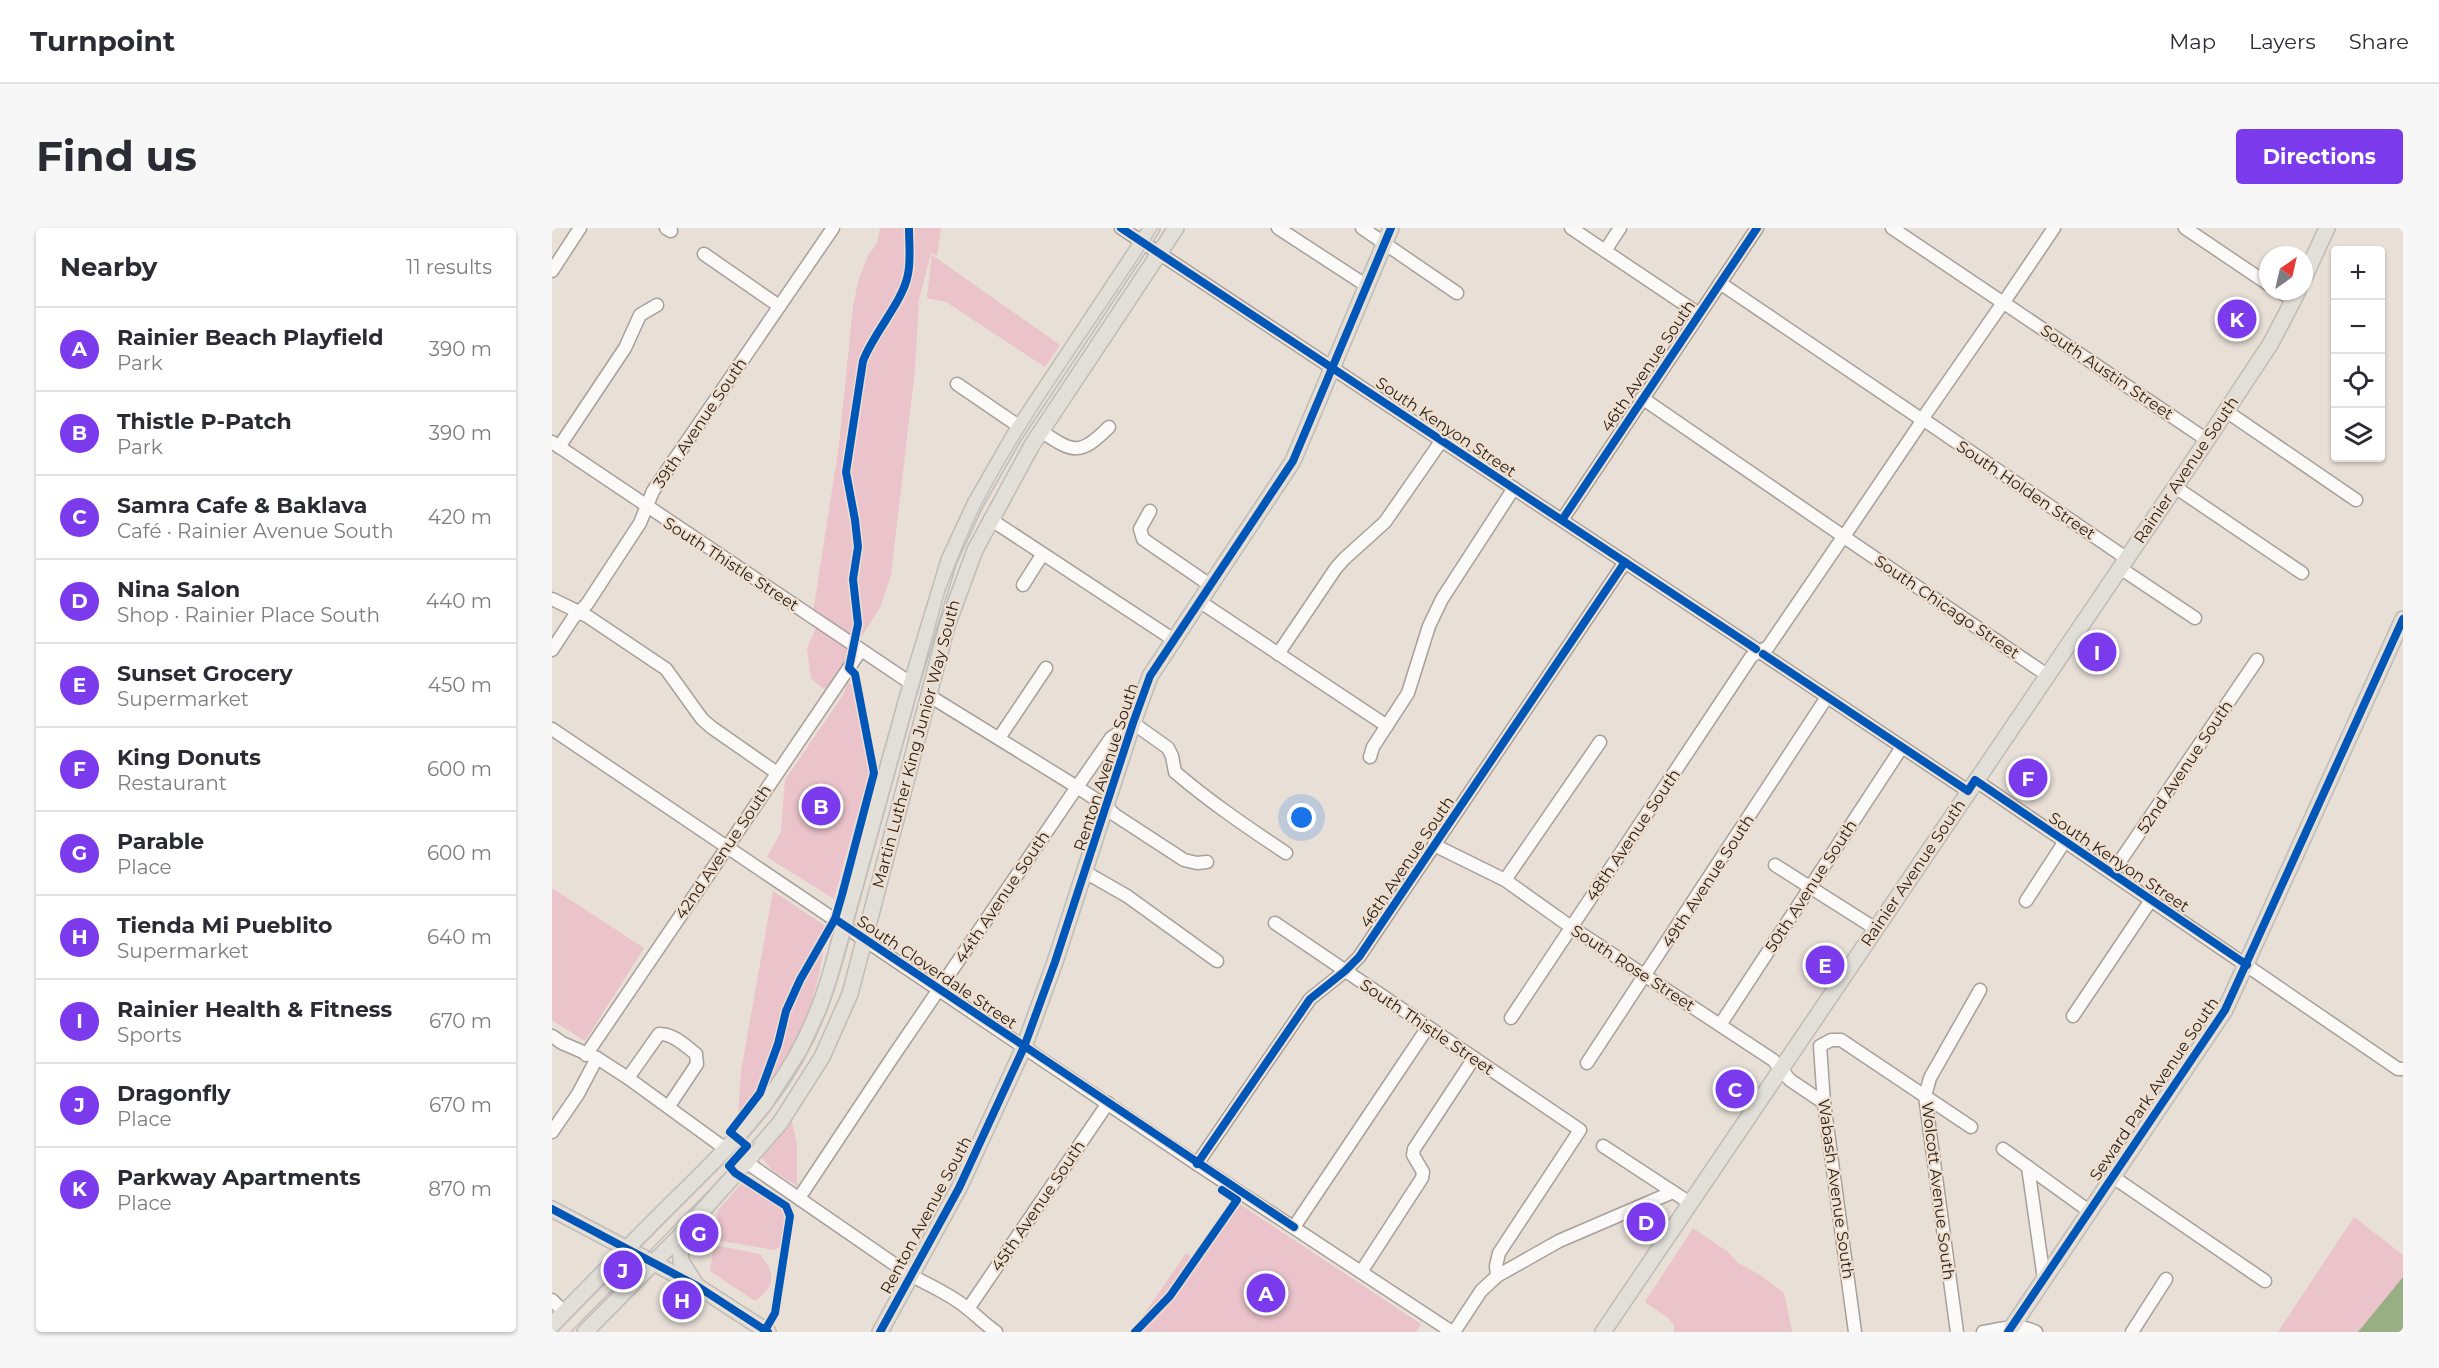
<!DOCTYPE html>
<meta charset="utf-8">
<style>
:root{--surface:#fff;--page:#f7f7f7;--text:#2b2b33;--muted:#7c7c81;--line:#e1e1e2;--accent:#7c3aed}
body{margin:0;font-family:Montserrat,sans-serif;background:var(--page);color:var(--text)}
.controls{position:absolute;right:18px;top:18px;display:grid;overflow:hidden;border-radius:6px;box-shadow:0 2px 4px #0004}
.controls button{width:54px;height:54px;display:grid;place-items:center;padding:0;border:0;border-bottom:2px solid var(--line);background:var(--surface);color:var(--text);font:30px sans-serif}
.compass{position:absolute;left:1707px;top:18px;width:54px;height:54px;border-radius:50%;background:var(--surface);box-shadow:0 2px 4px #0004;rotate:34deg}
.you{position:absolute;left:750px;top:590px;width:21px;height:21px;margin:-15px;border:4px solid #fff;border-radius:50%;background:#1a73e8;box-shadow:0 0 0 9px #1a73e833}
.badge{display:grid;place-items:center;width:39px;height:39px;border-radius:50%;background:var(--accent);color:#fff;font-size:20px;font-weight:700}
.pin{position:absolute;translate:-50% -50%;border:3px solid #fff;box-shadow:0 2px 6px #0006}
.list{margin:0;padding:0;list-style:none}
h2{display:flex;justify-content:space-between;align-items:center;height:78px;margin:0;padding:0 24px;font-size:26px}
h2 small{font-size:20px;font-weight:400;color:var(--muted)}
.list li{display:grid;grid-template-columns:39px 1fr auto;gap:18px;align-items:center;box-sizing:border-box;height:84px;padding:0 24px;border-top:2px solid var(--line)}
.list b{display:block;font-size:22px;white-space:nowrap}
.list p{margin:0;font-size:20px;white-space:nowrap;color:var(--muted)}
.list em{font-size:20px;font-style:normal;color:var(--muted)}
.icon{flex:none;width:33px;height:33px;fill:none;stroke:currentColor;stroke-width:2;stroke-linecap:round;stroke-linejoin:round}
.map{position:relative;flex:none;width:1851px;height:1104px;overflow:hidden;border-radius:6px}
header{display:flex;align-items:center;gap:36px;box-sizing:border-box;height:84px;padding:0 30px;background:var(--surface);border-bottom:2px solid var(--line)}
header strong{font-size:28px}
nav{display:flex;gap:33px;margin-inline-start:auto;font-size:21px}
.intro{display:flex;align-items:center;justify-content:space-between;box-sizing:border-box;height:144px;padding:0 36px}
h1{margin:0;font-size:42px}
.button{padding:15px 27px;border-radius:6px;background:var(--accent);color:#fff;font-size:21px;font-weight:700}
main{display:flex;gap:36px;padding:0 36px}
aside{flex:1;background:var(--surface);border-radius:6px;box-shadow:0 2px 4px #0004}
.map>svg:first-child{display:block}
.green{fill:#ebc3ca}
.water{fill:#98af84}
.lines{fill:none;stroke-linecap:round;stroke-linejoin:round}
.minor-casing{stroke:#a7a099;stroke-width:15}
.major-casing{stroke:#bfbbb6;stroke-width:18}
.minor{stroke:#fcfaf9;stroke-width:12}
.major{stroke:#e1dfd8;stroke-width:15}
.tram{stroke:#c3c0be;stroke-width:1.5}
.cycleway-casing{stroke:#f0dfcf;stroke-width:11}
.cycleway{stroke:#0057b8;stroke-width:8}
.labels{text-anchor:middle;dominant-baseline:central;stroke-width:4.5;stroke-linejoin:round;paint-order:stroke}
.street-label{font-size:16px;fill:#27211b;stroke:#f0dfcf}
</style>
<header>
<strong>Turnpoint</strong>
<nav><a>Map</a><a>Layers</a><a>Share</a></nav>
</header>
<div class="intro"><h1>Find us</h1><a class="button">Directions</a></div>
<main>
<aside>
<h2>Nearby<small>11 results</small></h2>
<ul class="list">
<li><span class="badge">A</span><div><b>Rainier Beach Playfield</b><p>Park</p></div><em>390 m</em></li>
<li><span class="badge">B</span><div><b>Thistle P-Patch</b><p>Park</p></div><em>390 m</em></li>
<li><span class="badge">C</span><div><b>Samra Cafe &amp; Baklava</b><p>Café · Rainier Avenue South</p></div><em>420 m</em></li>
<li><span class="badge">D</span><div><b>Nina Salon</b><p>Shop · Rainier Place South</p></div><em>440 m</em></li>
<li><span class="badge">E</span><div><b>Sunset Grocery</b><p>Supermarket</p></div><em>450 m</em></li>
<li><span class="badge">F</span><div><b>King Donuts</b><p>Restaurant</p></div><em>600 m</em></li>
<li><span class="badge">G</span><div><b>Parable</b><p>Place</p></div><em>600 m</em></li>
<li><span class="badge">H</span><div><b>Tienda Mi Pueblito</b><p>Supermarket</p></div><em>640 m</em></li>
<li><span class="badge">I</span><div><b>Rainier Health &amp; Fitness</b><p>Sports</p></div><em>670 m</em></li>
<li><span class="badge">J</span><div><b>Dragonfly</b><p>Place</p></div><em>670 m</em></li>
<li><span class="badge">K</span><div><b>Parkway Apartments</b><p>Place</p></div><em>870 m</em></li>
</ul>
</aside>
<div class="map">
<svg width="1851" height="1104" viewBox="0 0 1851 1104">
<rect width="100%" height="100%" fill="#e8dfd7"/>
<g class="green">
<polygon points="328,0 389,0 385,28 379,25 367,72 363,141 339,347 328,380 306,414 261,385 287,217 301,79 306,54 316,28 325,15"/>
<polygon points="380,27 508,117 493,139 394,74 375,70"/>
<polygon points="265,398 299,420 296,432 275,463 259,451 255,420"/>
<polygon points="296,454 304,460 317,544 282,671 215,629 229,604 233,552 291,467"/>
<polygon points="0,660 92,720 33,813 0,792"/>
<path d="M221,663L275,699C267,761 253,809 215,860C206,872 200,884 186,888L189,843Z"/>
<polygon points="240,893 245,917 245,958 221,943 210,930"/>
<polygon points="189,956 203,959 234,983 231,1017 222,1022 162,1012 166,982"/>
<polygon points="686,975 869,1096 864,1104 580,1104 634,1025 645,1033"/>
<polygon points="1802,989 1851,1027 1851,1104 1726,1104"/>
<polygon points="1141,1000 1176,1024 1186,1035 1208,1047 1232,1065 1240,1104 1122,1104 1122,1097 1116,1090 1093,1074"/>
<path d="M162,1017L208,1026C224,1046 224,1058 203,1073L158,1043Z"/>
</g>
<polygon class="water" points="1851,1049 1851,1104 1806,1104 1811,1098"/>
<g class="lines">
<defs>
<g id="minor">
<polyline points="114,0 119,3"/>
<polyline points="569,0 1204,421"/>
<polyline points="726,0 815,58"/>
<polyline points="810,0 905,65"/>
<polyline points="1019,0 1147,86"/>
<polyline points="1340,0 1447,72"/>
<polyline points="1633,0 1716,56"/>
<polyline points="1053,23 1068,0"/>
<polyline points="152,26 227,78"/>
<polyline points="0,43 28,0"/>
<polyline points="1168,55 1366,189"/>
<polyline points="1727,63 1742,72"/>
<polyline points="1454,71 1502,0"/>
<polyline points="1455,77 1655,212"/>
<polyline points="405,156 468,199"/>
<polyline points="1090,170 1288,306"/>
<polyline points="1674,183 1804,272"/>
<polyline points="1373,187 1448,79"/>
<polyline points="1375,194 1574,330"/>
<path d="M489,203C521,225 528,228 557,199"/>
<polyline points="0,214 360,456"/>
<polyline points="7,219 73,120 88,87 105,77"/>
<polyline points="1623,259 1750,345"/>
<polyline points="598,283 588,301 591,311 658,357"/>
<polyline points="438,291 622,412"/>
<polyline points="1010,292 1205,0"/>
<polyline points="1295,304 1368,196"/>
<polyline points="1295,311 1495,447"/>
<polyline points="1568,340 1643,390"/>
<polyline points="471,357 490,327"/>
<polyline points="0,371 35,388 114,441 150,491 159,499 225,545"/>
<polyline points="647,373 835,498"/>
<polyline points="1212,421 1216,419 1289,312"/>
<polyline points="0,422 21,390 35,376 88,295 101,263 281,0"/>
<polyline points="726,426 784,340 792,331 833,294 890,212"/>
<polyline points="1211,426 1416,563"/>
<polyline points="376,467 525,559 554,578 563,587 632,632 645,635 655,634"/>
<polyline points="0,501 645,936 900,1104"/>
<polyline points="447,510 494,440"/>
<polyline points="818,529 821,519 856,465 877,398 890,371 962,260"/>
<polyline points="1423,552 1846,841 1851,841"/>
<polyline points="882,617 953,652 1019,699 1221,832 1238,852 1272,875"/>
<polyline points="1223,637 1324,701"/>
<polyline points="533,644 575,668 665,733"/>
<polyline points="1560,645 1705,432"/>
<polyline points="953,652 1048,514"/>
<polyline points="1474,673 1513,613"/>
<polyline points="723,695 1028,902 947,1025 944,1038 945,1048 929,1063 902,1104"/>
<polyline points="1521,788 1599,672"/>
<polyline points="959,790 1199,429 1203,426"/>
<polyline points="1168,797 1350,519"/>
<polyline points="0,808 10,815 45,830 76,850 175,922"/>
<polyline points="34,827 309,422"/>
<polyline points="1035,835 1275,469"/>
<path d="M76,850L107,806C120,805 134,818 144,826L145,836L117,878"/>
<polyline points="0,904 26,866 45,830"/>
<polyline points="1051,918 1138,975"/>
<polyline points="1451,921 1537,983"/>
<path d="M194,934L358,1047C377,1057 398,1066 415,1080C425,1088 434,1097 444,1104"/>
<polyline points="645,936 758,771 793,743 807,729 1073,334"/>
<polyline points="1476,939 1492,1051"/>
<polyline points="1561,949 1713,1053"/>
<path d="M247,970L340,830L525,559L559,510L581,495L616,520L620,528L623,544C658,574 695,599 734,625"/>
<polyline points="742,999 876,799"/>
<polyline points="809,1044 870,950 871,944 861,927 862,921 922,830"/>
<polyline points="945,1048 1007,1013 1121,964"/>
<polyline points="0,1072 12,1084"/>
<polyline points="416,1081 556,875"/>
<polyline points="1303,1104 1272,875 1268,818 1279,812 1289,812 1419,899"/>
<polyline points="1405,1104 1373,868 1378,850 1428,762"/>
<path d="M1431,1104C1449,1101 1467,1095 1484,1104"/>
<polyline points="1580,1104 1614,1051"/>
</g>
<g id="major">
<polyline points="1752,50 1775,0"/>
<polyline points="0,981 145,1058 216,1104"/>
<polyline points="128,1008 129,1033 143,1055"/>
<path d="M0,1097C36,1060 72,1023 109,986C185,911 245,857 277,751L356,467L397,332L423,276L462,208L600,0"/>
<polyline points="1460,1099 1673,782 1851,391"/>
<polyline points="33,1104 128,1008 194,934 228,895 270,829 298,766 395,398 423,322 480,217 624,0"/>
<polyline points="328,1104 407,960 472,819 503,734 581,495 598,448 741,233 839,0"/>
<polyline points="1051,1104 1655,212 1719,115 1746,63"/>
</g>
</defs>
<use href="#minor" class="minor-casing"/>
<use href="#major" class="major-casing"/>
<use href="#minor" class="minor"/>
<use href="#major" class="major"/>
<g class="tram">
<path d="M5,1104L191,915L221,878L255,825L275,782L290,737L393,363C405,332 417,300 433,270C483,176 549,90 606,0"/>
<polyline points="19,1104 203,915"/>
</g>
<defs>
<g id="cycleway">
<polyline points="569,0 1204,421"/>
<polyline points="1010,292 1205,0"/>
<polyline points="1211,426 1416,563 1423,552 1695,737"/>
<polyline points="283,691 742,999"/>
<polyline points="645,936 758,771 793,743 807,729 1073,334"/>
<polyline points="0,981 145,1058 216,1104"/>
<path d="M212,1104L223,1085L238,988L234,978L183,945L177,938L195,918L178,904L208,865L226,816L234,783L248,752L283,691L290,667L322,545L303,446L297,440L306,396L301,351L306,319L303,292L294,244L311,133C322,104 351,74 356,46C359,32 357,15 357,0"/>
<polyline points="328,1104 407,960 472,819 503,734 581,495 598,448 741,233 839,0"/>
<polyline points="583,1104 618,1068 685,972 670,962"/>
<polyline points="1456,1104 1673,782 1851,391"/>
</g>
</defs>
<use href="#cycleway" class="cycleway-casing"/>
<use href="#cycleway" class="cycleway"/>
</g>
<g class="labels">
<g class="street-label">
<text transform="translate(1096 138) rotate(-56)">46th Avenue South</text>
<text transform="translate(1555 144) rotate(34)">South Austin Street</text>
<text transform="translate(148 195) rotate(-56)">39th Avenue South</text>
<text transform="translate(894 199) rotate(34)">South Kenyon Street</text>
<text transform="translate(1634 242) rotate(-56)">Rainier Avenue South</text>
<text transform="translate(1474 262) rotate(34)">South Holden Street</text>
<text transform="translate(179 336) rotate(33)">South Thistle Street</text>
<text transform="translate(1395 379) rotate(34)">South Chicago Street</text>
<text transform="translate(364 516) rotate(-75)">Martin Luther King Junior Way South</text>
<text transform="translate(554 539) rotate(-72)">Renton Avenue South</text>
<text transform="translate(1633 539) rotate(-56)">52nd Avenue South</text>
<text transform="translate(1081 607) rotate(-56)">48th Avenue South</text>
<text transform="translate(171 624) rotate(-56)">42nd Avenue South</text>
<text transform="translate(855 634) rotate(-56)">46th Avenue South</text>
<text transform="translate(1567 634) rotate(34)">South Kenyon Street</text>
<text transform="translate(1361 645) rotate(-56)">Rainier Avenue South</text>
<text transform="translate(1156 653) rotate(-57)">49th Avenue South</text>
<text transform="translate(1259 658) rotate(-57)">50th Avenue South</text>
<text transform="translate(450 669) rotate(-56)">44th Avenue South</text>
<text transform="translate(1081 740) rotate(33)">South Rose Street</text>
<text transform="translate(385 744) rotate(34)">South Cloverdale Street</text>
<text transform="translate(875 799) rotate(34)">South Thistle Street</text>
<text transform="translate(1602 861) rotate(-56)">Seward Park Avenue South</text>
<text transform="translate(1284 961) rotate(82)">Wabash Avenue South</text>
<text transform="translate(1386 963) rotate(83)">Wolcott Avenue South</text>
<text transform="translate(486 978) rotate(-56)">45th Avenue South</text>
<text transform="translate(374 987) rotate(-62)">Renton Avenue South</text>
</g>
</g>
</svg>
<div class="controls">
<button>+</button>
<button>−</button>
<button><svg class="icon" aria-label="locate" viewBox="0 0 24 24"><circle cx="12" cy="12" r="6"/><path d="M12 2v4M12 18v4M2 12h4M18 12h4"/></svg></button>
<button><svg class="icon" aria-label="layers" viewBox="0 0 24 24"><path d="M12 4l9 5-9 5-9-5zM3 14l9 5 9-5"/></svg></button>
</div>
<svg class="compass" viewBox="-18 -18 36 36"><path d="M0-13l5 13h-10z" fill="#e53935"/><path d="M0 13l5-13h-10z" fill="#7c7c81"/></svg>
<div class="you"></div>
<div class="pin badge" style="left:714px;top:1065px">A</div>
<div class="pin badge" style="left:269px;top:578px">B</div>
<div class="pin badge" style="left:1183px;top:861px">C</div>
<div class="pin badge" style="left:1094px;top:994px">D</div>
<div class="pin badge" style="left:1273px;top:737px">E</div>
<div class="pin badge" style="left:1476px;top:550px">F</div>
<div class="pin badge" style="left:147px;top:1005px">G</div>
<div class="pin badge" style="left:130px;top:1072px">H</div>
<div class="pin badge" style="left:1545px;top:424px">I</div>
<div class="pin badge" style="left:71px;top:1042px">J</div>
<div class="pin badge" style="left:1685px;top:91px">K</div>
</div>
</main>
